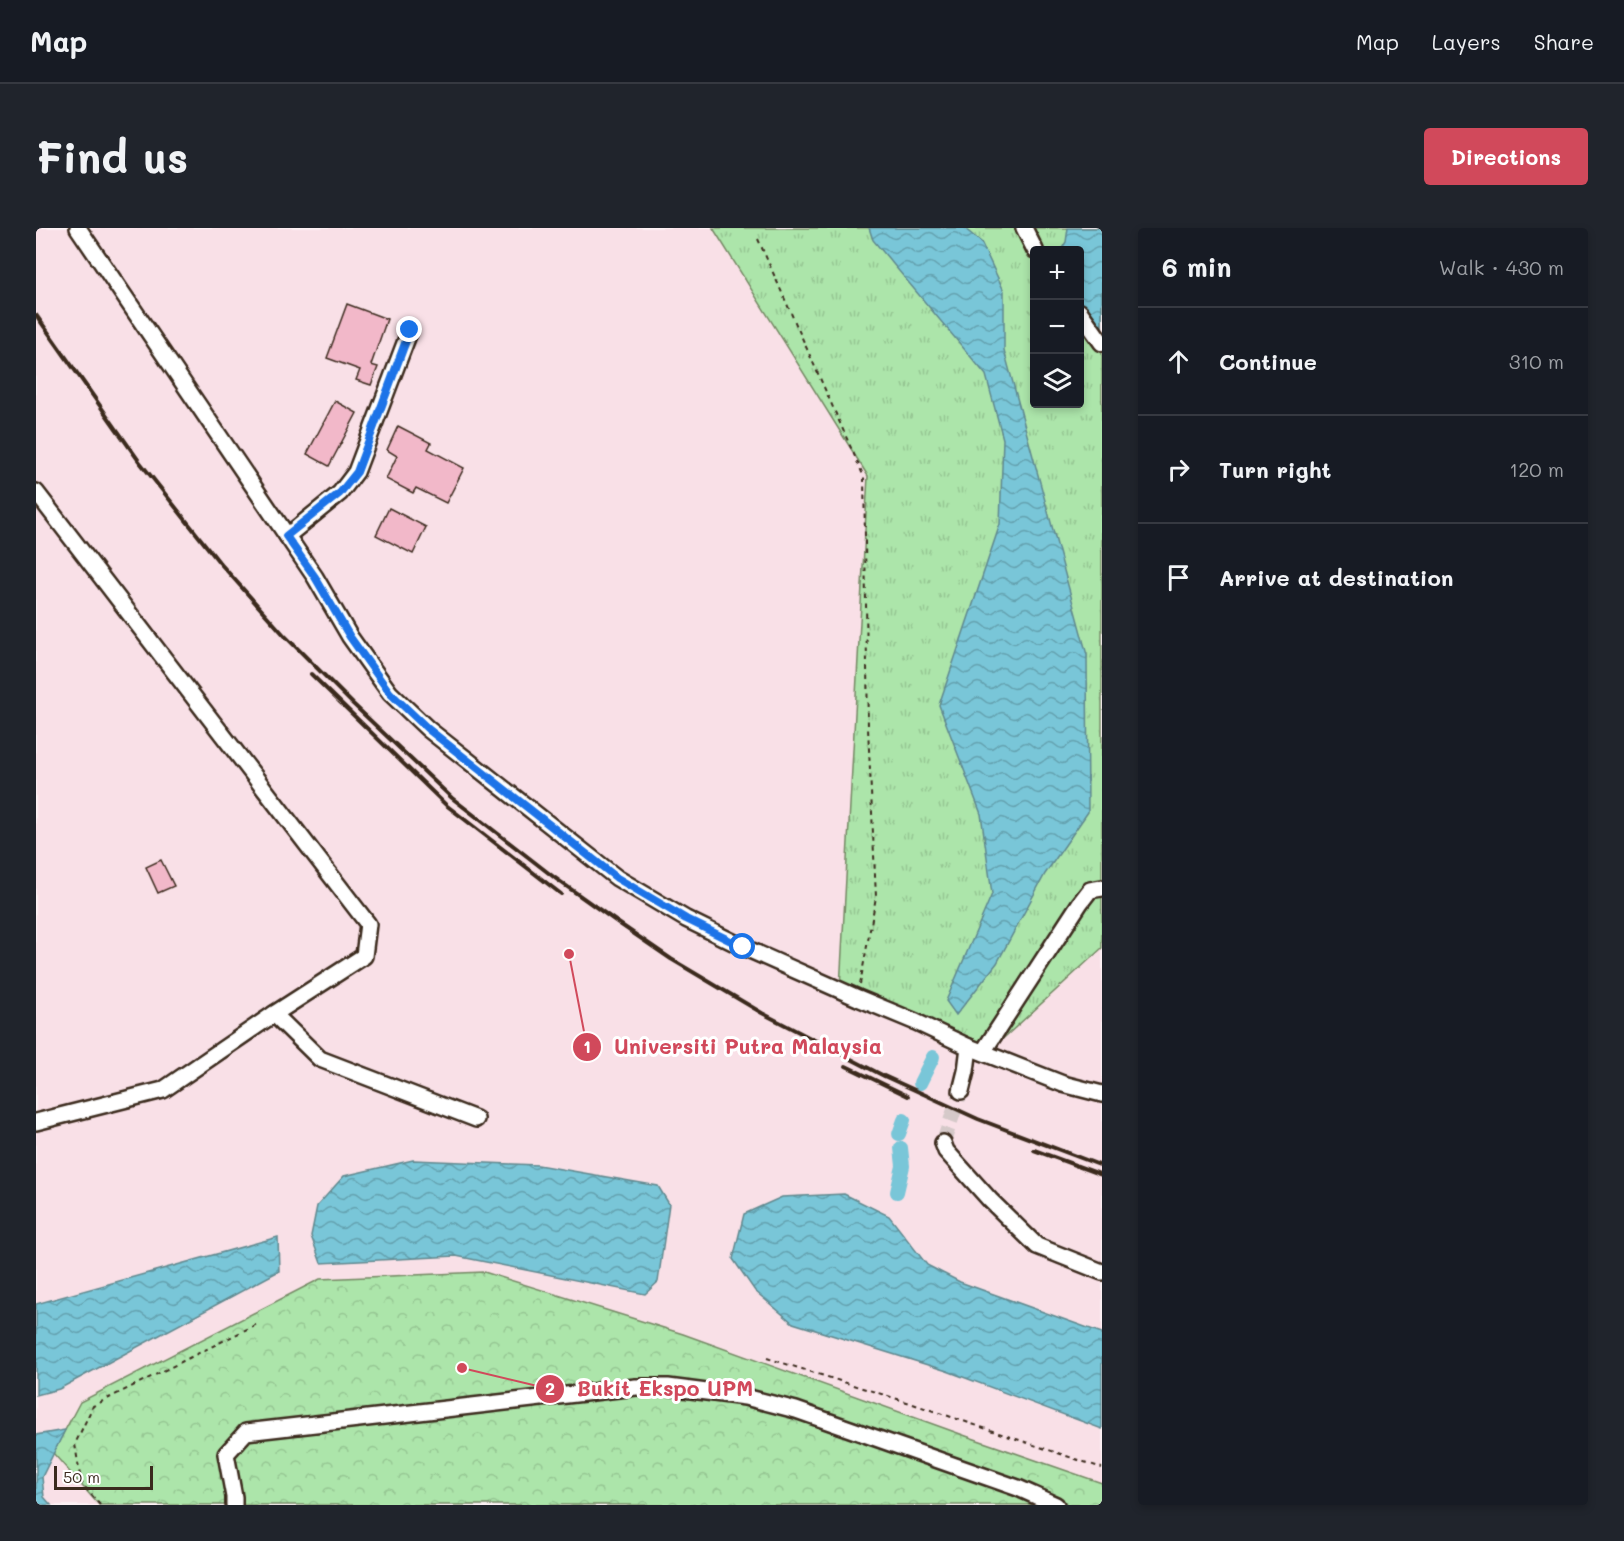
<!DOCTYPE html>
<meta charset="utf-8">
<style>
:root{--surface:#171b24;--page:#20242c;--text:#f1f3f6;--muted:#9ea1a6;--line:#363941;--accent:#d1495b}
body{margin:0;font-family:Mali,sans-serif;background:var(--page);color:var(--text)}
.controls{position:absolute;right:18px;top:18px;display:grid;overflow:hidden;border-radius:6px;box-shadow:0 3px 9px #0003}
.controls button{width:54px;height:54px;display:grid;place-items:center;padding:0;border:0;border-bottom:2px solid var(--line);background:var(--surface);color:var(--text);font:30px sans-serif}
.scale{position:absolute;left:18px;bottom:15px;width:99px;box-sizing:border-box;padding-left:6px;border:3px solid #3b2a1e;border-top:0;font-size:16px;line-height:21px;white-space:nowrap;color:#3b2a1e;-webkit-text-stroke:4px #fff;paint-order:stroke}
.stop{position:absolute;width:18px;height:18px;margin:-14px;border:4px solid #1a73e8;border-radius:50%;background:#fff}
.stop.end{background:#1a73e8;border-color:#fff;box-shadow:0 2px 6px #0008}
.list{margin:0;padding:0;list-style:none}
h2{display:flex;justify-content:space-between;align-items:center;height:78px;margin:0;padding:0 24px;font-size:26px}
h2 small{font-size:20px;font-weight:400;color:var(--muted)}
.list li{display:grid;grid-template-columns:39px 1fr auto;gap:18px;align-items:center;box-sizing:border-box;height:108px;padding:0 24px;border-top:2px solid var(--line)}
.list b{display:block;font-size:22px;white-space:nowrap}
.list em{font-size:20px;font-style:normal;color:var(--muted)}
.icon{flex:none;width:33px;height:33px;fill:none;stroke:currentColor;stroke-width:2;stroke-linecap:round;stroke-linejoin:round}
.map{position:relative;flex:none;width:1066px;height:1277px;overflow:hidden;border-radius:6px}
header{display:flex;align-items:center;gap:36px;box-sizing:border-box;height:84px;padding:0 30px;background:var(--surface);border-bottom:2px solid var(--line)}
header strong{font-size:28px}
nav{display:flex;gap:33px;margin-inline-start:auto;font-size:21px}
.intro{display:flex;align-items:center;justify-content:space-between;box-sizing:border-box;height:144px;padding:0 36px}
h1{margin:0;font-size:42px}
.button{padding:15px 27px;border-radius:6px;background:var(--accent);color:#fff;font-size:21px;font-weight:700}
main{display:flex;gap:36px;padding:0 36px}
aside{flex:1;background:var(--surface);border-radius:6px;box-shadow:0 3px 9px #0003}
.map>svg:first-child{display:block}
.built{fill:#f9e0e7;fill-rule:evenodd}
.grass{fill:url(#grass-tufts);stroke:#748864;stroke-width:1.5;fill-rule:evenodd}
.forest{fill:url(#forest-crowns);stroke:#748864;stroke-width:1.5}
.water{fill:url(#water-waves);stroke:#60888e;stroke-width:1.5}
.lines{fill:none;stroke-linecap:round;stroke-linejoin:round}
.canal{stroke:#79c6d8;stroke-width:14}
.building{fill:#f2b8c9;stroke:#3b2a1e;stroke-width:1.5}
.minor-tunnel{stroke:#d5c9c9;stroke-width:15;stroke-dasharray:15 8;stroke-linecap:butt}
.minor-casing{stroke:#3b2a1e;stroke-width:20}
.path{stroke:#3b2a1e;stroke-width:2;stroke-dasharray:4.5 4.5;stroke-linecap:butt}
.minor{stroke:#fff;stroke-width:15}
.rail{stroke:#3b2a1e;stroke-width:4}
.route{stroke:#1a73e8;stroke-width:8}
.leader{fill:none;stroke:#d1495b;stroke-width:2}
.callout-dot{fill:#d1495b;stroke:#fff;stroke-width:2}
.mark-label{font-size:18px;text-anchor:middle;font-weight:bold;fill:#fff}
.callout-label{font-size:21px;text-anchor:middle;font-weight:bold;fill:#d1495b;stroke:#fff;stroke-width:6;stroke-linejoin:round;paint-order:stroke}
</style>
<header>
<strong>Map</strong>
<nav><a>Map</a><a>Layers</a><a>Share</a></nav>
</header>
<div class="intro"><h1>Find us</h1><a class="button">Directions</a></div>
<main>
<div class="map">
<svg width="1066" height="1277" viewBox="0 0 1066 1277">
<defs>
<pattern id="grass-tufts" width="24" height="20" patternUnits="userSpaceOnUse" patternTransform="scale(1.5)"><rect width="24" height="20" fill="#ace5aa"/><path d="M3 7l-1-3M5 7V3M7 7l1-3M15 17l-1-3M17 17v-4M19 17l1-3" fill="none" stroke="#95c592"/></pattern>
<pattern id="forest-crowns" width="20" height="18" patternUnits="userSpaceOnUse" patternTransform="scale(1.5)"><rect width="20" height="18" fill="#ace5aa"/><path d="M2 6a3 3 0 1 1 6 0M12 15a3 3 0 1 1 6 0" fill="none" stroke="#95c592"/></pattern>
<pattern id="water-waves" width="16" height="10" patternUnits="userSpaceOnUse" patternTransform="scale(1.5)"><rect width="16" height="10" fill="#79c6d8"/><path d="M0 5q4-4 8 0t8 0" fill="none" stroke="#64a1af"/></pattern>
</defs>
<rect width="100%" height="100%" fill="#fcf1f4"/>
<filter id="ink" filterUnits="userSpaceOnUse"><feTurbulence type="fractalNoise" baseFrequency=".0167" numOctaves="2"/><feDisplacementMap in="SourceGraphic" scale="12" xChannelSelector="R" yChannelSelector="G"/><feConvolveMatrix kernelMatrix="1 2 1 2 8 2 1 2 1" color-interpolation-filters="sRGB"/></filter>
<g filter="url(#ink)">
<path class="built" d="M0,0H1066V1277H0ZM999,22H1044V176H999Z"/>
<path class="grass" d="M677,0H1066V720L958,819L804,760L832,248ZM999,22H1044V176H999Z"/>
<polygon class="forest" points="448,1044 647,1106 930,1208 1066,1255 1066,1277 63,1277 17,1225 44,1174 284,1051"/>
<g class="water">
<polygon points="833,0 928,0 945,14 968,63 968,122 1051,427 1052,584 1009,646 961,735 920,787 910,773 956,666 945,586 903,477 964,296 967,211 950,147 837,12"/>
<polygon points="1032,0 1066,0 1066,108 1044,74 1044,22 1025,22 1030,14"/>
<polygon points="377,932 502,937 622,958 633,976 622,1054 609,1066 420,1028 285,1035 275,1008 281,978 308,948"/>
<polygon points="808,966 853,988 891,1037 924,1054 1066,1105 1066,1201 911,1143 757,1095 719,1063 697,1031 708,986 746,969"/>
<polygon points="242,1009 243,1043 23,1161 0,1167 0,1076"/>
<polygon points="29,1202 6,1249 8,1269 15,1277 0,1277 0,1207"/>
</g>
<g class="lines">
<g class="canal">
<polyline points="884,855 897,829"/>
<polyline points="863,906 868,892"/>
<polyline points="861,964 867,938 865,920"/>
</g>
</g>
<g class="building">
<polygon points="311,76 351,91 335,137 342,139 335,157 320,152 324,142 291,130"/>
<polygon points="299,173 321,185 293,238 271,226"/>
<polygon points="362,198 395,215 392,221 428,240 410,275 380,260 377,265 350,251 361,228 351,222"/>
<polygon points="353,280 390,299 377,326 340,307"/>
<polygon points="125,632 138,658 122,665 110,639"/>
</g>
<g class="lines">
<polyline class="minor-tunnel" points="907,915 925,863"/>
<defs>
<g id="minor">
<polyline points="42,0 279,349 314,409 354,465 392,501 581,650 650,691 707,719 822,770 880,794 933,819 1027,856 1066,866"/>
<polyline points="988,0 999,22"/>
<polyline points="1044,84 1066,115"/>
<polyline points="0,264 332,696 328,728 238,786 127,862 0,894"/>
<polyline points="251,308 304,265 320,244 374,102"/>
<polyline points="238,786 284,831 440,891"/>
<polyline points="947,824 1044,675 1054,662 1066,660"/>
<polyline points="925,863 930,843 933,819"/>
<polyline points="907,915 910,923 954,972 1001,1018 1066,1044"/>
<polyline points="198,1277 198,1269 190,1226 210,1204 600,1159 632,1159 709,1169 760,1182 982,1260 1020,1277"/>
</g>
</defs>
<use href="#minor" class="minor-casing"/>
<g class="path">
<polyline points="722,11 828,249 832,500 840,669 824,756"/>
<polyline points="731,1130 871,1174 1066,1240"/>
<polyline points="64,1277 45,1254 39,1216 57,1178 223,1095"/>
</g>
<use href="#minor" class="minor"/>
<g class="rail">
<polyline points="0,87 103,233 183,334 249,408 317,476 416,570 519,650 581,694 635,731 726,785 848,848 942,891 1066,938"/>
<polyline points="275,446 410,577 525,666"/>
<polyline points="810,838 872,868"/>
<polyline points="998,922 1066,947"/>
</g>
</g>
</g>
<g class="lines" filter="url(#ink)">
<polyline class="route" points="374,102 321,244 304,265 250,308 279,349 314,409 354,465 392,501 581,650 650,691 707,719"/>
</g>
<path class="leader" d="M533 726L551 819M426 1140L514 1161"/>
<g class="callout-dot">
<circle cx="533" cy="726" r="6"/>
<circle cx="426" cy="1140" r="6"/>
<circle cx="551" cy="819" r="15"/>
<circle cx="514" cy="1161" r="15"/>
</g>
<g class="mark-label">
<text x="551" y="825">1</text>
<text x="514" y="1167">2</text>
</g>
<g class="callout-label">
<text x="712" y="826">Universiti Putra Malaysia</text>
<text x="629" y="1168">Bukit Ekspo UPM</text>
</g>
</svg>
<div class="controls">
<button>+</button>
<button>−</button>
<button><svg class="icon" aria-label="layers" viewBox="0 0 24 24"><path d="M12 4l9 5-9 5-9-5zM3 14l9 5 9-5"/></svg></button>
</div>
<div class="scale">50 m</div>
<div class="stop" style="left:707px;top:719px"></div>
<div class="stop end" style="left:374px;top:102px"></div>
</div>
<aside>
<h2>6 min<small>Walk · 430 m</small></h2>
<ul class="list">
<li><svg class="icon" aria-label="ahead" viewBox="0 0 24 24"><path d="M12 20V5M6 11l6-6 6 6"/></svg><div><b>Continue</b></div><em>310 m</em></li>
<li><svg class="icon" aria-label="right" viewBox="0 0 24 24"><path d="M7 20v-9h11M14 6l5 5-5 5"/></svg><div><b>Turn right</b></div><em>120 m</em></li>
<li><svg class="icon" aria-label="arrive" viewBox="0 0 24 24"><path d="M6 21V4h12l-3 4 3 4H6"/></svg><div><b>Arrive at destination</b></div></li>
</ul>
</aside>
</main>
